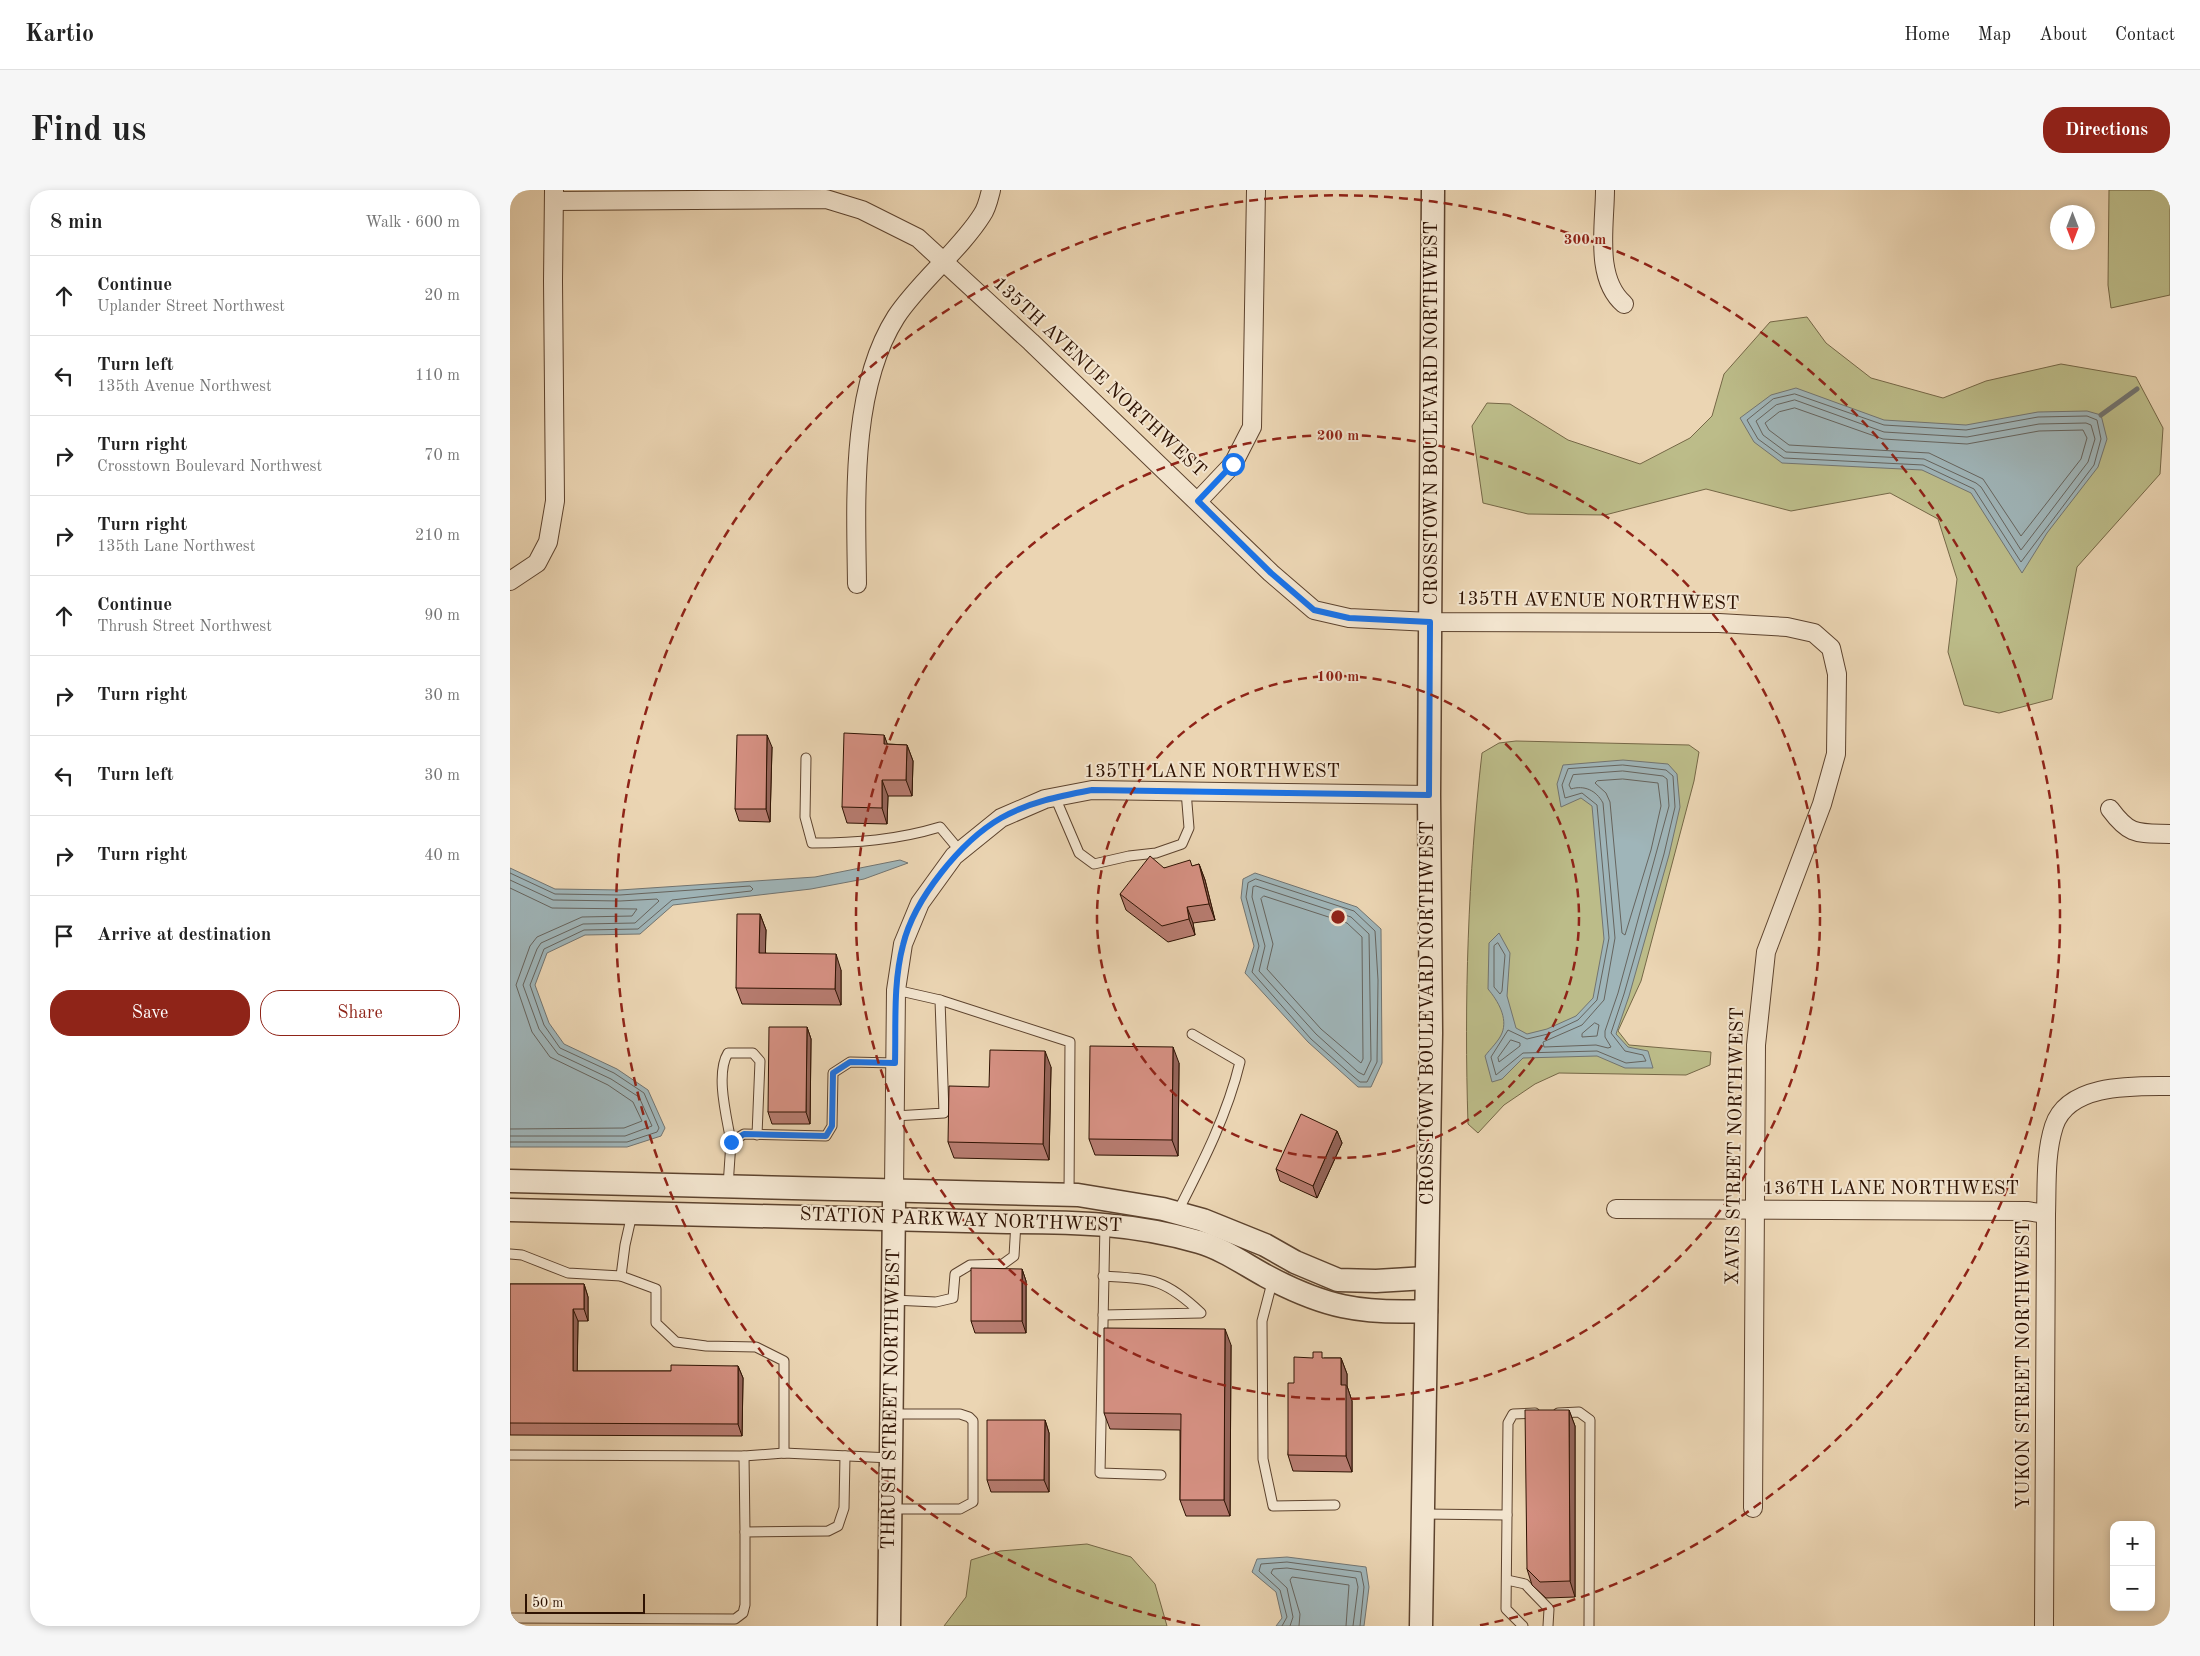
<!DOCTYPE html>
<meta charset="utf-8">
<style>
:root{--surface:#fff;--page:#f6f6f6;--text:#222;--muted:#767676;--line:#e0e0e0;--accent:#8f2418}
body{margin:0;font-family:"Old Standard TT",serif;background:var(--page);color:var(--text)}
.controls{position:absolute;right:15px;bottom:15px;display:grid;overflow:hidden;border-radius:10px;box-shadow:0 2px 8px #0003}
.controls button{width:45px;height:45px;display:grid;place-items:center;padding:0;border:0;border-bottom:1px solid var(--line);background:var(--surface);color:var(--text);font:25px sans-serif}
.compass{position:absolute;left:1540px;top:15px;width:45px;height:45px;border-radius:50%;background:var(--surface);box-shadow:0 2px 8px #0003;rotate:180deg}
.scale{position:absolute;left:15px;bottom:12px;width:120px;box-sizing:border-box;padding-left:5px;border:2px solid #2e1202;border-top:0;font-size:14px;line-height:18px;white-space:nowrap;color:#2e1202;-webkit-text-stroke:4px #f2e4ce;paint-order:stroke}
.stop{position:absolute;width:15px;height:15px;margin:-11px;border:4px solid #1a73e8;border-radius:50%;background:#fff}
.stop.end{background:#1a73e8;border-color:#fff;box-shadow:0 1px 5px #0008}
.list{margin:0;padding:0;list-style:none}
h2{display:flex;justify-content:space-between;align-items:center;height:65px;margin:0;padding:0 20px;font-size:21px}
h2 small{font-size:16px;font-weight:400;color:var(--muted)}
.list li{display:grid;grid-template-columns:32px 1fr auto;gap:15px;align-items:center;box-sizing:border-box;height:80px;padding:0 20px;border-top:1px solid var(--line)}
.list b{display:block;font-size:19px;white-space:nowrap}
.list p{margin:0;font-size:16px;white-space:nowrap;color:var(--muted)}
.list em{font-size:16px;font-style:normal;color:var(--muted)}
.actions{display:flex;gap:10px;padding:15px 20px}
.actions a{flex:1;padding:11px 0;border:1px solid var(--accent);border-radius:20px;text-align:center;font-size:18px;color:var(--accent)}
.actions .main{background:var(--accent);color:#fff}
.icon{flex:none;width:28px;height:28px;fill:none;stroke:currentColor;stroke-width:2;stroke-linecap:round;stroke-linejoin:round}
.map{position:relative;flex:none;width:1660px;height:1436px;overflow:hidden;border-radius:20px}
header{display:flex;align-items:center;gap:30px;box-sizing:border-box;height:70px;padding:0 25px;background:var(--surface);border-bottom:1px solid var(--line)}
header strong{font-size:24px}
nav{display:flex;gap:28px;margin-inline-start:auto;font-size:18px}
.intro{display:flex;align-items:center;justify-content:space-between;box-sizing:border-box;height:120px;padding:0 30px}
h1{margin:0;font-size:35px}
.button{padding:12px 22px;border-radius:20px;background:var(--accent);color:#fff;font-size:18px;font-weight:700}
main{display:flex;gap:30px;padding:0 30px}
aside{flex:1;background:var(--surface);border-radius:20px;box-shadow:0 2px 8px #0003}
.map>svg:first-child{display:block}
.green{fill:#bcbc89;stroke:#756746}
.water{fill:#9fb5b9;stroke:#727470}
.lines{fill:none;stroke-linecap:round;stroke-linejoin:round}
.shore{stroke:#66645e;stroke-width:1}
.stream{stroke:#727470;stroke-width:5}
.service-casing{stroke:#5d432e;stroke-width:11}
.minor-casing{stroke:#5d432e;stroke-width:20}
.tertiary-casing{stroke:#5d432e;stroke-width:25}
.service{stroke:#f2e4ce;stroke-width:9}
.minor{stroke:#f2e4ce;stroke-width:18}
.tertiary{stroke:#f2e4ce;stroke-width:22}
.wall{fill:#b77c70;stroke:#2e1202}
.shaded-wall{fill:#95655b;stroke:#2e1202}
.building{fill:#d59082;stroke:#2e1202}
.route{stroke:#1a73e8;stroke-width:6}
.ring{fill:none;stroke:#8f2418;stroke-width:2.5;stroke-dasharray:9 6}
.labels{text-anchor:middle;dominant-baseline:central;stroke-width:4;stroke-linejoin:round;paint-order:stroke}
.street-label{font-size:19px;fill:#2e1202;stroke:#f2e4ce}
.centre{fill:#8f2418;stroke:#f2e4ce;stroke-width:2.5}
.ring-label{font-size:15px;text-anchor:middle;font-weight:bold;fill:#8f2418;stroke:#f2e4ce;stroke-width:4;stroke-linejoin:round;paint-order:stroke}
</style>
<header>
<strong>Kartio</strong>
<nav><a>Home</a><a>Map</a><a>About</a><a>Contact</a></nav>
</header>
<div class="intro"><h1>Find us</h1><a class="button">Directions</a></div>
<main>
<aside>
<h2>8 min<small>Walk · 600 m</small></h2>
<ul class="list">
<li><svg class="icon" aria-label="ahead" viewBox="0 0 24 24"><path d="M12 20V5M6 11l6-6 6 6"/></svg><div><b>Continue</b><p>Uplander Street Northwest</p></div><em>20 m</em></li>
<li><svg class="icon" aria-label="left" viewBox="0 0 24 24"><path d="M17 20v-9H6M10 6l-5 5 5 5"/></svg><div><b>Turn left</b><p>135th Avenue Northwest</p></div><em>110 m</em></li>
<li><svg class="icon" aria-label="right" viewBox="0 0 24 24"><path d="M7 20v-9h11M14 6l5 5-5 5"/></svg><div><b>Turn right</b><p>Crosstown Boulevard Northwest</p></div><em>70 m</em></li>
<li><svg class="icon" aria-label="right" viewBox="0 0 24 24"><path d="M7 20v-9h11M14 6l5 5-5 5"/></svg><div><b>Turn right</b><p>135th Lane Northwest</p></div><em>210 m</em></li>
<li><svg class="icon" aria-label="ahead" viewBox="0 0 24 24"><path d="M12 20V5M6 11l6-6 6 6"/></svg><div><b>Continue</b><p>Thrush Street Northwest</p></div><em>90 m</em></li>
<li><svg class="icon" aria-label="right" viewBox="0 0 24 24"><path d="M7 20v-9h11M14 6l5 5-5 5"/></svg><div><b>Turn right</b></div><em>30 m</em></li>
<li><svg class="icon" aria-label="left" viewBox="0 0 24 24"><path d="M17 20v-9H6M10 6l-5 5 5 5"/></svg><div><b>Turn left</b></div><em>30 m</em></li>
<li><svg class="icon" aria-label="right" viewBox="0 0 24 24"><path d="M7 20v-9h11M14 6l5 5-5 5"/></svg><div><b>Turn right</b></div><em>40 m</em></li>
<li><svg class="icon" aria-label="arrive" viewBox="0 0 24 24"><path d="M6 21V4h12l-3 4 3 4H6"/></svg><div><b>Arrive at destination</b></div></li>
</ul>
<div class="actions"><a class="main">Save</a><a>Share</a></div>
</aside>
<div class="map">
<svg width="1660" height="1436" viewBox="0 0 1660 1436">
<rect width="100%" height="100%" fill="#ebd5b3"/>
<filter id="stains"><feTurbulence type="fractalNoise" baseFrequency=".004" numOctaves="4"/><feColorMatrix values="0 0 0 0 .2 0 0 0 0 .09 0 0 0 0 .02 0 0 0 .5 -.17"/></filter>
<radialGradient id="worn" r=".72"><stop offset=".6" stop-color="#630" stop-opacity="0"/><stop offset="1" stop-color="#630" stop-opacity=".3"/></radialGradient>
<g class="green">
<polygon points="1599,0 1660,0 1660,105 1601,118 1598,95"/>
<polygon points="1297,127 1316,153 1361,188 1433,208 1476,191 1551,174 1626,187 1653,238 1650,284 1567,377 1542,509 1489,523 1454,515 1438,462 1447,389 1428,329 1380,303 1281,321 1196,299 1095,325 1018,324 973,313 962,236 977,213 1000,214 1058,250 1130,274 1180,248 1202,226 1214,184 1260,132"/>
<path d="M1006,551L1179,555L1189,562L1184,591L1131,791L1108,841L1119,855L1201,862L1200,875L1176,885L1049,883L1025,894L994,915L968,943L958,934C954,811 958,685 972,563L989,553Z"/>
<polygon points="577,1354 621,1367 645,1394 657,1436 434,1436 456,1407 461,1370 490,1361"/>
</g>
<g class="water">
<polygon points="1286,198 1374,230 1456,235 1528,222 1577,221 1591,225 1597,249 1588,277 1537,343 1512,383 1461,303 1412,280 1272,273 1244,252 1230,228 1261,205"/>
<path d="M1113,570L1158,574L1167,584L1170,617L1159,665L1119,806L1106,844L1118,857L1138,861L1143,878H1115L1087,866L1013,868L992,889L982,892L975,866C980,859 989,851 992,843C998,828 988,811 978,799L979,753L989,743L1000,763L997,806L1006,838L1017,844L1037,839L1066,826L1083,808L1094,749L1082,616L1071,608L1051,617L1047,594L1053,575Z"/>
<polygon points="390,670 398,673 354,689 301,699 163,715 130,744 75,745 37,763 25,795 39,833 54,854 107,879 138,900 155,938 151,946 117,957 0,957 0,678 45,699 110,700 305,687"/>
<polygon points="745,683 847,717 871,739 872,873 861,897 848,897 798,852 735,783 744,756 731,708 733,689"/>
<polygon points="777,1367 856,1377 859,1397 854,1436 766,1436 772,1428 766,1402 742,1382 747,1369"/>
</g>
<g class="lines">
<g class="shore">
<polygon points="1285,204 1374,235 1456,240 1528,227 1577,226 1587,230 1591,249 1584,275 1511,372 1464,299 1413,275 1274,268 1248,249 1237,230 1263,209"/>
<polygon points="1285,210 1374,242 1457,247 1529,234 1576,233 1581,235 1585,249 1578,272 1511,360 1471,297 1466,293 1414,269 1276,262 1253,245 1246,231 1266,215"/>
<polygon points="1285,218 1373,249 1457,254 1529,241 1573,240 1577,248 1571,269 1511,346 1473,289 1419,263 1279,255 1259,240 1255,233 1269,222"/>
<polygon points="1113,575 1156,580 1163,586 1165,617 1154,664 1114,804 1101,843 1115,861 1133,865 1136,871 1116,873 1087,861 1013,863 986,885 981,867 998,840 1017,849 1038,844 1068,830 1087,810 1099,748 1087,615 1072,603 1055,608 1052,595 1058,579"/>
<path d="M1113,581L1153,586L1157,589L1159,616L1108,803L1095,841V847L1101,857L1098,858L1086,855L1034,857L1033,852L1072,835L1094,810L1105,748L1093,613C1086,600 1074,595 1061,599L1059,595L1063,585Z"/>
<polygon points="1113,589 1148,593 1151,616 1141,660 1115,745 1112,743 1100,612 1096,603 1085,593 1087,591"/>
<polyline points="0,683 45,704 110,705 240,696 243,699 241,701 162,710 128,739 74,740 34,759 20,795 34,835 50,858 104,883 134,903 149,938 147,942 117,952 0,952"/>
<polygon points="746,689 844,721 865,741 868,790 867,872 857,892 850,892 844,887 801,849 742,782 749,756 736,707 738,693"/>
<polyline points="0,690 43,710 110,711 147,709 149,711 125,733 73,734 31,753 27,759 13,795 29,839 48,864 101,889 129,907 142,936 115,946 0,946"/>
<polygon points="746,696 841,727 859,744 861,870 854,885 848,882 806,844 749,781 755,756 742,707 743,697"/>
<polyline points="0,698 42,718 127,719 122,726 72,727 27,747 20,756 6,795 22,842 40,867 98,895 123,912 132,931 114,938 0,939"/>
<polygon points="754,706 837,733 852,747 853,869 851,873 811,839 757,779 763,754 751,709"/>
<polygon points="988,753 995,765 992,801 990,804 984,797 984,756"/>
<polygon points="1085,833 1089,835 1087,846 1072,847 1072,844"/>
<polygon points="1001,850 1010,853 1010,856 989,872 988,868"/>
<polyline points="772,1436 777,1427 770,1400 749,1381 751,1374 777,1372 851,1382 854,1397 850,1436"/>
<polyline points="780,1436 783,1427 777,1398 761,1383 763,1379 777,1378 846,1388 848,1397 843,1436"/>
<polyline points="789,1436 790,1424 780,1390 782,1387 839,1395 836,1436"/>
</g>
<polyline class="stream" points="1591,225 1627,199"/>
<defs>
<g id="service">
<path d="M296,568L295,627L302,653C346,653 387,650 430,637L450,661"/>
<polyline points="545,607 569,663 584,674 619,666 646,663 672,654 679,638 676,601"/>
<polyline points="430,810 560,852 559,1005"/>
<polyline points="385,926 434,923 430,810 386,800"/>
<path d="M221,952C217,928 205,884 218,863H243L250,871L247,945"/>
<polyline points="218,996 221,952 234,944 316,946 322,936 323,883 340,872 385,873"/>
<path d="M667,1023C692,974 717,926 730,872L682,844"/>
<polyline points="122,1024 115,1055 111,1086 146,1099 146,1133 166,1152 196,1156 246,1157 274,1171 274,1263"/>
<polyline points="595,1034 590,1283 651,1285"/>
<polyline points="0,1064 12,1065 58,1083 111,1086"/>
<polyline points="763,1089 752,1131 753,1269 763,1316 825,1315"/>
<polyline points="383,1110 426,1112 443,1108 445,1084 460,1075 493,1074 504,1066 506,1032"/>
<path d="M593,1125L691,1123C654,1088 642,1089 593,1086"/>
<polyline points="1048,1223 1069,1222 1080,1230 1079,1436"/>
<polyline points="0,1265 234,1266 274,1263 381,1268"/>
<polyline points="234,1266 235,1342"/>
<polyline points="381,1319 450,1319 463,1312 463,1231 459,1227 450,1224 382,1224"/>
<polyline points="913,1324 997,1325"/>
<polyline points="997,1390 1015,1394 1039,1419 1038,1436"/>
<polyline points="0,1428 225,1429 233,1423 235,1415 235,1342 318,1341 328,1336 334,1318 335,1266"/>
<polyline points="1013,1436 996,1419 998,1233 1003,1224 1025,1223"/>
</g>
<g id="minor">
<path d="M1095,0C1095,35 1084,88 1114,114"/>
<polyline points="44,11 316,9 352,20 408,48 521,152 761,383 804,420 839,428 920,432 1209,433 1277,437 1304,443 1321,458 1327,484 1326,564 1312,614 1256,762 1246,855 1243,1318"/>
<polyline points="688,311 723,274 742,237 746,0"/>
<polyline points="0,391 27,373 38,352 45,311 43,91 44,0"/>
<path d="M347,394C346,311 340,199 386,127C409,92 450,60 472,25C477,18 479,8 481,0"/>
<path d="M1600,619C1620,646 1627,643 1660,644"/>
<polyline points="384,1000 386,800 393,754 410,713 444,666 491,628 535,609 582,600 919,605"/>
<polyline points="1106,1019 1517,1021 1536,1024"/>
<path d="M1534,1436L1536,1024C1537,995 1535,964 1544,936C1558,893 1624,896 1660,896"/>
</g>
<g id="tertiary">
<polyline points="0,991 568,1005 653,1019 693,1030 755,1055 785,1072 828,1090 866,1091 916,1088"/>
<path d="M0,1020L497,1032C565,1032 623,1033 689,1052C713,1059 734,1074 756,1086C814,1117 850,1124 916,1121"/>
<polyline points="379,1436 384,1013"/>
<polyline points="911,1436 921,843 919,605 923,0"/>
</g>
</defs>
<use href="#service" class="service-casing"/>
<use href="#minor" class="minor-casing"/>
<use href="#tertiary" class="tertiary-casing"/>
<use href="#service" class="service"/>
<use href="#minor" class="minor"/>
<use href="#tertiary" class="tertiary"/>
</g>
<g class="wall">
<polygon points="374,545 377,554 397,555 403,571 402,606 378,606 377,634 337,633 332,617"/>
<polygon points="262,557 260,632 229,631 225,619"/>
<polygon points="689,674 695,690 705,730 683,733 685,745 658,752 616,720 610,704 654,678 683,676"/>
<polygon points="250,724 256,740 255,763 331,780 331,815 232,814 226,798"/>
<polygon points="297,837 301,849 300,934 262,934 258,922"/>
<polygon points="669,873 668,966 585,965 579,949"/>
<polygon points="541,877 539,970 444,968 438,952 479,897"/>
<polygon points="827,941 832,953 807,1008 770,991 766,979"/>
<polygon points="512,1079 516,1091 516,1143 465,1143 461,1131"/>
<polygon points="0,1094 74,1094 78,1107 78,1131 68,1131 67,1181 161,1181 228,1176 233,1188 232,1246 0,1245"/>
<polygon points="721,1155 720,1326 676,1326 670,1310 670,1240 600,1239 594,1223"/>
<polygon points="814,1168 831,1168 837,1184 837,1196 842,1211 842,1282 783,1281 778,1265 784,1193"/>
<polygon points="1059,1220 1065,1236 1065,1407 1036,1408 1022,1395 1017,1379"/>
<polygon points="535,1230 539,1243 539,1302 481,1302 477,1290"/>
</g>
<g class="shaded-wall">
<polygon points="257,545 262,557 260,632 256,619"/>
<polygon points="374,545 380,561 374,554"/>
<polygon points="397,555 403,571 402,606 396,590"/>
<polygon points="372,590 378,606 377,634 372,618"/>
<polygon points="689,674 695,690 705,730 699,714"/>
<polygon points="677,717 683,733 685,745 679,729"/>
<polygon points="250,724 256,740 255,779 249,763"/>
<polygon points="326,764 331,780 331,815 325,799"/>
<polygon points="297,837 301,849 300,934 296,922"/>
<polygon points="663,857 669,873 668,966 662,950"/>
<polygon points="535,861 541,877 539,970 533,954"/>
<polygon points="827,941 832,953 807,1008 803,996"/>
<polygon points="512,1079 516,1091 516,1143 512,1131"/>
<polygon points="74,1094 78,1107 78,1131 74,1119"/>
<polygon points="63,1119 68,1131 67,1193 63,1181"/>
<polygon points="715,1139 721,1155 720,1326 714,1310"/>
<polygon points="831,1168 837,1184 837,1196 842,1211 842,1282 836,1266 831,1195"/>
<polygon points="228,1176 233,1188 232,1246 228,1234"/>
<polygon points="1059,1220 1065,1236 1065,1407 1060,1391"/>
<polygon points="535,1230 539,1243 539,1302 534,1290"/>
</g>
<g class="building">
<polygon points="334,543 374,545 374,554 397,555 396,590 372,590 372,618 332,617"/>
<polygon points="227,545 257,545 256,619 225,619"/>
<polygon points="640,666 654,678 680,670 682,676 689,674 699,714 677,717 679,729 652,736 610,704"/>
<polygon points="227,724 250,724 249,763 326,764 325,799 226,798"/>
<polygon points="259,837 297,837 296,922 258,922"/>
<polygon points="580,856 663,857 662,950 579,949"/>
<polygon points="480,860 535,861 533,954 438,952 439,896 479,897"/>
<polygon points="791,924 827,941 803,996 766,979"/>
<polygon points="461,1078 512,1079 512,1131 461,1131"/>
<polygon points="0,1094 74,1094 74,1119 63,1119 63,1181 161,1181 161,1175 228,1176 228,1234 0,1233"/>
<polygon points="594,1138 715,1139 714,1310 670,1310 671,1224 594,1223"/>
<polygon points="803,1162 812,1162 812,1168 831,1168 831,1195 836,1195 836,1266 778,1265 778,1193 784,1193 784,1167 803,1168"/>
<polygon points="1015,1220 1059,1220 1060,1391 1030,1392 1017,1379"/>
<polygon points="477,1230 535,1230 534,1290 477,1290"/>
</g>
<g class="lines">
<path class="route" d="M221,952L234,944L316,946L322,936L323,883L340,872L385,873C386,834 383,793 393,755C404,709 451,651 491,628C519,612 551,606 582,600L919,605L920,432L839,428L804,420L761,383L688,311L723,274"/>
</g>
<g class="ring">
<circle cx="828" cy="727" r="241"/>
<circle cx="828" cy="727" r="482"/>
<path d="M690 1436A722 722 0 1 1 966 1436"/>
</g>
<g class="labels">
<g class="street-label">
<text transform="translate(589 188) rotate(43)">135TH AVENUE NORTHWEST</text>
<text transform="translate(922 223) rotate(-90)">CROSSTOWN BOULEVARD NORTHWEST</text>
<text transform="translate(1088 412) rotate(1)">135TH AVENUE NORTHWEST</text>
<text x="702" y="582">135TH LANE NORTHWEST</text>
<text transform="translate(918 823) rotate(-90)">CROSSTOWN BOULEVARD NORTHWEST</text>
<text transform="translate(1226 956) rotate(-89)">XAVIS STREET NORTHWEST</text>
<text x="1381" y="999">136TH LANE NORTHWEST</text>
<text transform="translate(451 1031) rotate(2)">STATION PARKWAY NORTHWEST</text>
<text transform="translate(1514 1175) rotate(-90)">YUKON STREET NORTHWEST</text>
<text transform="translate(382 1209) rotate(-89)">THRUSH STREET NORTHWEST</text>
</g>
</g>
<circle cx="828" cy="727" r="8" class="centre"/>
<g class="ring-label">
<text x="1075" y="54">300 m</text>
<text x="828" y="250">200 m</text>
<text x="828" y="491">100 m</text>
</g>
<rect width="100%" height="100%" filter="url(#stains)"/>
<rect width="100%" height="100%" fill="url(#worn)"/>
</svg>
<div class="controls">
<button>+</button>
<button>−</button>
</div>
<svg class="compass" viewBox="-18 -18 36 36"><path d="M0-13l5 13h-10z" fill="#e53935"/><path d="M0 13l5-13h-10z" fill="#767676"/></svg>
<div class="scale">50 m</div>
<div class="stop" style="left:723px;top:274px"></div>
<div class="stop end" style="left:221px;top:952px"></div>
</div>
</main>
